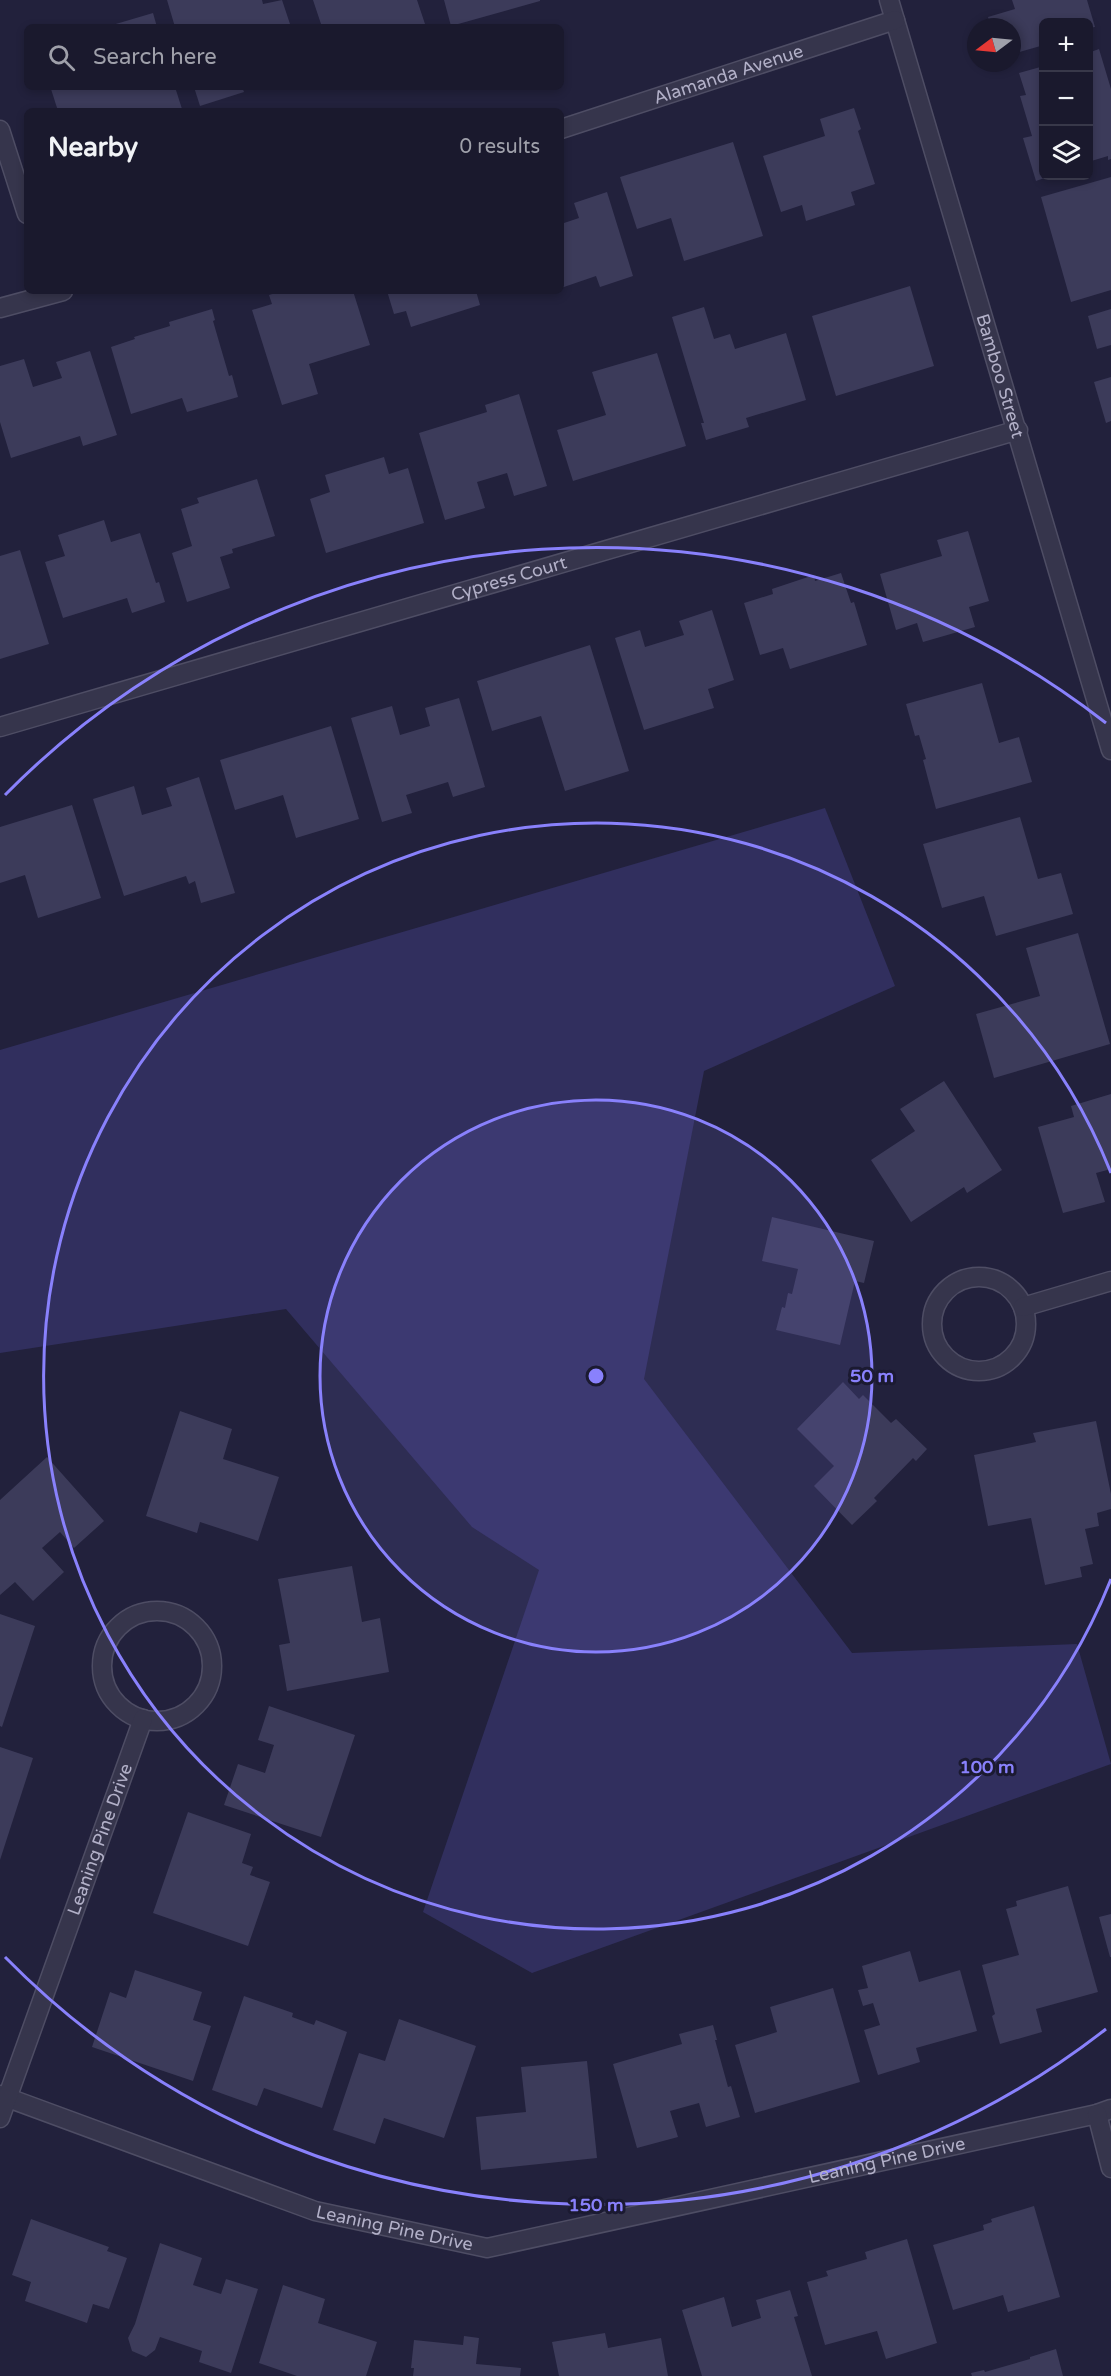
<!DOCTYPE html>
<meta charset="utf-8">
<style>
:root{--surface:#1a192d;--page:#272639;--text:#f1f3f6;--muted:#9fa0aa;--line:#383849}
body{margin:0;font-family:"Varela Round",sans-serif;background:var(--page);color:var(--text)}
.controls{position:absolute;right:18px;top:18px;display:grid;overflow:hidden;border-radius:9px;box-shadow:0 3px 9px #0003}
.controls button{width:54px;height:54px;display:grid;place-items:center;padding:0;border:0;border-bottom:2px solid var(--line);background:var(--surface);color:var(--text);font:30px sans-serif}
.compass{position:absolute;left:967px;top:18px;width:54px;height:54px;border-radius:50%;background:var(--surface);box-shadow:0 3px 9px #0003;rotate:254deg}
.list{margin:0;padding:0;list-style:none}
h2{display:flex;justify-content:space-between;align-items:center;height:78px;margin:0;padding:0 24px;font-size:26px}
h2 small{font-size:20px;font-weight:400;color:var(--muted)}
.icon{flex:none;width:33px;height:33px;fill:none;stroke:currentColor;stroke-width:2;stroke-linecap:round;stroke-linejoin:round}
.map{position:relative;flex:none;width:1111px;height:2376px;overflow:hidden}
.search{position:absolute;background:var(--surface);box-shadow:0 3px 9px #0003;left:24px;top:24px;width:540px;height:66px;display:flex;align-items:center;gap:15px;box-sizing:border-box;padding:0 21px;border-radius:9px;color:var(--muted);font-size:22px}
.panel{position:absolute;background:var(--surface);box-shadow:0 3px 9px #0003;left:24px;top:108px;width:540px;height:186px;border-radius:9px}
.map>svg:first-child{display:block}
.water{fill:#312f5e}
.building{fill:#3c3b5a}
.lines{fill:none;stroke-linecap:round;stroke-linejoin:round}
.street-casing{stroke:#4e4d64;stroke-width:21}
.street{stroke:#36354c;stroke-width:18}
.ring{fill:none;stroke:#8981fc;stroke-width:3}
.labels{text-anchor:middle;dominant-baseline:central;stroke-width:6;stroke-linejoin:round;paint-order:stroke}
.street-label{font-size:18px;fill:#b2b0c8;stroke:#1b1a31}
.centre{fill:#8981fc;stroke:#1b1a31;stroke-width:3}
.ring-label{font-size:18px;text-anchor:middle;font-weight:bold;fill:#8981fc;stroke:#1b1a31;stroke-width:6;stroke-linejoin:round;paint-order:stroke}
</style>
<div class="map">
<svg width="1111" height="2376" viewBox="0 0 1111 2376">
<rect width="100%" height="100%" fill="#22213c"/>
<polygon class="water" points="825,808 895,986 704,1071 644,1379 852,1653 1077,1644 1111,1764 532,1973 423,1912 539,1570 472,1527 286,1309 0,1353 0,1050"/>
<g class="building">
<polygon points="167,0 262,0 263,4 282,0 291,27 175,27"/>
<polygon points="313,0 417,0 426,27 322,27"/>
<polygon points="444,0 540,0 540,1 451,26"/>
<polygon points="1012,0 1087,0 1095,27 1088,28 1088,22 1044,22 1044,45 1012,54 1012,27 991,27 988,17 1015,9"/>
<polygon points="153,13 157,27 109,27 109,26"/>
<polygon points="1099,49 1111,89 1111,159 1108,160 1108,156 1088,162 1088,53"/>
<polygon points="1044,66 1044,176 1050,176 1036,181 1023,138 1032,136 1020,96 1026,95 1019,73"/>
<polygon points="58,87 175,87 182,109 176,111 58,111 51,89"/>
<polygon points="194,87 242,87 244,92 200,106"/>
<polygon points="854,108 861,129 858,131 875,184 851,192 855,205 806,221 802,205 781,212 763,156 825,136 820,119"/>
<polygon points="733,142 763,236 684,261 671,218 637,229 620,177"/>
<polygon points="1111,177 1111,290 1071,302 1041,197"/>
<polygon points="607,192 633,276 600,287 596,276 561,288 561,224 579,218 574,203"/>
<polygon points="910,286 934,366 836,396 812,316"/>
<polygon points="282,291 353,291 370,345 309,364 318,394 282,405 252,310 272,304 269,295"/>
<polygon points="387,291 476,291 480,305 411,327 406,311 394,314"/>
<polygon points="704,307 714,339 730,334 735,349 786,333 806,400 746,418 749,427 706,440 701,423 704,423 672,317"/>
<polygon points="212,309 215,320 213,321 229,376 232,375 238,397 187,412 182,398 131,414 111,347 135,339 134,337 170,326 169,322"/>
<polygon points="1111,309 1111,345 1097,349 1088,316"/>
<polygon points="90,351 117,435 83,446 80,436 11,458 0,422 0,366 24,359 33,387 62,378 56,362"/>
<polygon points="657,353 686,446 573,481 557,430 606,415 592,372"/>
<polygon points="1111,377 1111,421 1106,423 1094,382"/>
<polygon points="519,394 547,486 514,496 507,473 477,482 485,508 445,520 419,433 487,412 485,405"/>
<polygon points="384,457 389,474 408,468 424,523 326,553 310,499 330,492 325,475"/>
<polygon points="257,479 275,536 232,549 233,553 220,557 230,588 187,602 172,553 192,546 181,509 199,503 197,498"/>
<polygon points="104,520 111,542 140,533 156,583 159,582 165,602 132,613 127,598 63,618 45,562 65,556 58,535"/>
<polygon points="968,531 989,601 969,607 975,627 923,642 917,623 896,630 880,574 942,556 937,540"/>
<polygon points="20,550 49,644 0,659 0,556"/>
<polygon points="841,573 851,603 854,602 867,645 790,669 783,648 760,655 744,603 773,594 772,589 814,575 815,581"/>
<polygon points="712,610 734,680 708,689 714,708 644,730 615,638 640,630 645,647 684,635 679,621"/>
<polygon points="590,645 629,771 565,791 541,716 492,731 477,681"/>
<polygon points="982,683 999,743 1019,737 1032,782 936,809 923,760 926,759 919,735 915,736 906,704"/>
<polygon points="459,698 485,787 453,797 448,782 406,795 412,813 382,822 351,718 392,706 400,735 430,726 425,708"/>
<polygon points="331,726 359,819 296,838 283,795 235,810 220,760"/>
<polygon points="199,777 235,893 201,903 195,881 189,884 186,876 124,896 93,799 134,786 142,815 172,806 166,788"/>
<polygon points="72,805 101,898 38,918 25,875 0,883 0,827"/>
<polygon points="1020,817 1038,879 1061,873 1073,914 996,936 984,896 942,908 923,844"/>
<polygon points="1078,933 1110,1044 994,1078 976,1014 1040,996 1026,948"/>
<polygon points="944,1081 1002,1170 967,1193 964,1187 911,1222 871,1160 915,1131 900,1109"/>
<polygon points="1111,1094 1111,1169 1096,1173 1105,1202 1063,1213 1038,1127 1074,1117 1071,1106"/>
<polygon points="772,1217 874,1241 864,1283 855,1281 840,1345 776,1330 782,1307 785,1308 788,1293 792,1294 798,1269 762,1261"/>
<polygon points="843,1382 859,1399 863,1395 891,1423 896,1419 927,1449 916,1461 913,1458 874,1498 877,1501 852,1525 814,1486 834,1466 797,1429"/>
<polygon points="180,1411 232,1429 223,1459 279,1477 258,1541 200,1522 197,1533 146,1516"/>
<polygon points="1096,1421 1111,1494 1111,1509 1097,1513 1099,1526 1085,1529 1093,1564 1080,1567 1082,1577 1045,1585 1031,1518 988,1526 974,1455 1036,1442 1033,1433"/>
<polygon points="47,1457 104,1521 74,1548 60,1532 42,1548 64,1572 33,1601 15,1582 0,1595 0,1500"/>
<polygon points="352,1566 362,1622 380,1618 389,1672 287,1691 279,1645 290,1643 278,1579"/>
<polygon points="0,1614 35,1626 2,1727 0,1726"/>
<polygon points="269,1706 355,1735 321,1837 224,1805 238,1764 265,1773 274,1745 258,1740"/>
<polygon points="0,1747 33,1758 0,1860"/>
<polygon points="188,1812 251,1834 242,1863 253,1867 250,1875 270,1882 248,1946 153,1913"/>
<polygon points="1068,1886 1098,1992 1036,2009 1042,2032 1000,2044 992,2016 995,2014 982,1965 1019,1955 1006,1909 1017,1906 1016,1901"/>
<polygon points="1111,1914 1111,1957 1110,1957 1099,1917"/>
<polygon points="910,1951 919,1982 960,1970 977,2031 916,2048 920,2062 878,2075 864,2030 880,2025 873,2003 863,2006 858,1990 868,1988 862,1966"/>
<polygon points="135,1970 202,1992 193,2020 211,2026 193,2081 92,2047 110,1992 126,1998"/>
<polygon points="833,1988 860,2082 755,2113 735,2045 777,2032 770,2007"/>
<polygon points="244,1996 293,2013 292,2017 314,2025 316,2020 347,2032 322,2108 264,2088 257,2106 212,2090"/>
<polygon points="399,2019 476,2046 444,2138 384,2118 375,2144 333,2130 359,2053 385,2061"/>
<polygon points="713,2025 717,2040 715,2040 728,2087 731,2086 740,2117 706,2127 699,2103 670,2111 678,2137 637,2148 613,2064 682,2044 679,2034"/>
<polygon points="587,2061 597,2158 481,2170 476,2117 526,2112 521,2067"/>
<polygon points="1034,2206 1060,2297 1008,2312 1003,2295 953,2310 933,2245 984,2230 983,2225 992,2222 991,2219"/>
<polygon points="31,2219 109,2247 107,2251 127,2258 109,2309 93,2304 87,2323 25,2301 31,2282 12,2275"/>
<polygon points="907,2239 937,2343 886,2359 877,2331 825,2345 807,2282 828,2276 826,2271 867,2259 865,2252"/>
<polygon points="160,2243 202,2258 193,2285 221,2294 226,2279 258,2289 231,2373 199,2362 202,2351 160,2337 155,2350 146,2357 132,2351 128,2338 135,2324"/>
<polygon points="283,2285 325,2299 318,2323 377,2342 366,2376 297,2376 259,2363"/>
<polygon points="790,2290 798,2316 794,2317 812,2376 702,2376 682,2310 724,2297 732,2327 761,2318 756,2300"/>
<polygon points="605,2333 608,2348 661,2338 668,2376 559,2376 552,2342"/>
<polygon points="464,2336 479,2338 476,2364 521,2368 520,2376 413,2376 414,2368 411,2368 414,2340 463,2345"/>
<polygon points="1056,2349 1063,2376 972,2376 971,2373 984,2370 985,2372 1030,2359 1030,2357"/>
</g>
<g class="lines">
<defs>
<g id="street">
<path id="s1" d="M889,0L1111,750"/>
<path id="s2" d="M561,129L895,20"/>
<polyline points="0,130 27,214"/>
<polyline points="0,308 63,291"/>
<path id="s3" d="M0,727L1018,430"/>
<circle cx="979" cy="1324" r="47"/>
<polyline points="1023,1307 1111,1281"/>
<circle cx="157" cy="1666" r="55"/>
<path id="s4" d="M0,2095L315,2211L487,2248L1097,2114L1111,2109"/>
<polyline points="1097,2114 1111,2168"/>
<path id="s5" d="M0,2118L143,1719"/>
</g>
</defs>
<use href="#street" class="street-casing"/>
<use href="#street" class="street"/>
</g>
<circle cx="596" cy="1376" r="276" fill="#8981fc" fill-opacity=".12"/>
<g class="ring">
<circle cx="596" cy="1376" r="276"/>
<path d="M1111 1579A553 553 0 1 1 1111 1173"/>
<path d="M1106 2029A829 829 0 0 1 5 1957M5 795A829 829 0 0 1 1106 723"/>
</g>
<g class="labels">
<g class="street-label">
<text stroke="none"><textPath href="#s2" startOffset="176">Alamanda Avenue</textPath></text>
<text stroke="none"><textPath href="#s1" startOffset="392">Bamboo Street</textPath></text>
<text stroke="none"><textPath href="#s3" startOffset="530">Cypress Court</textPath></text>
<text stroke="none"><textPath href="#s5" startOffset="296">Leaning Pine Drive</textPath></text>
<text stroke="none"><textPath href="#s4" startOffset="921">Leaning Pine Drive</textPath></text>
<text stroke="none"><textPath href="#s4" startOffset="417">Leaning Pine Drive</textPath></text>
</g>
</g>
<circle cx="596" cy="1376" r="9" class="centre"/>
<g class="ring-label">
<text x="872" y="1382">50 m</text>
<text x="987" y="1773">100 m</text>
<text x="596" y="2211">150 m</text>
</g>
</svg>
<div class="controls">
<button>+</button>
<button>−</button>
<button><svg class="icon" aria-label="layers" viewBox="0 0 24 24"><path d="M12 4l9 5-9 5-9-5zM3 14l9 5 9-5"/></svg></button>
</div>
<svg class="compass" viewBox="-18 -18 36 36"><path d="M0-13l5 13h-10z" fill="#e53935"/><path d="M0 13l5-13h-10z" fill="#9fa0aa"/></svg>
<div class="search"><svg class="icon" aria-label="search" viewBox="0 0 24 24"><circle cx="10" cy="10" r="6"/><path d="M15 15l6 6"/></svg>Search here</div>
<section class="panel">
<h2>Nearby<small>0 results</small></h2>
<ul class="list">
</ul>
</section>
</div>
